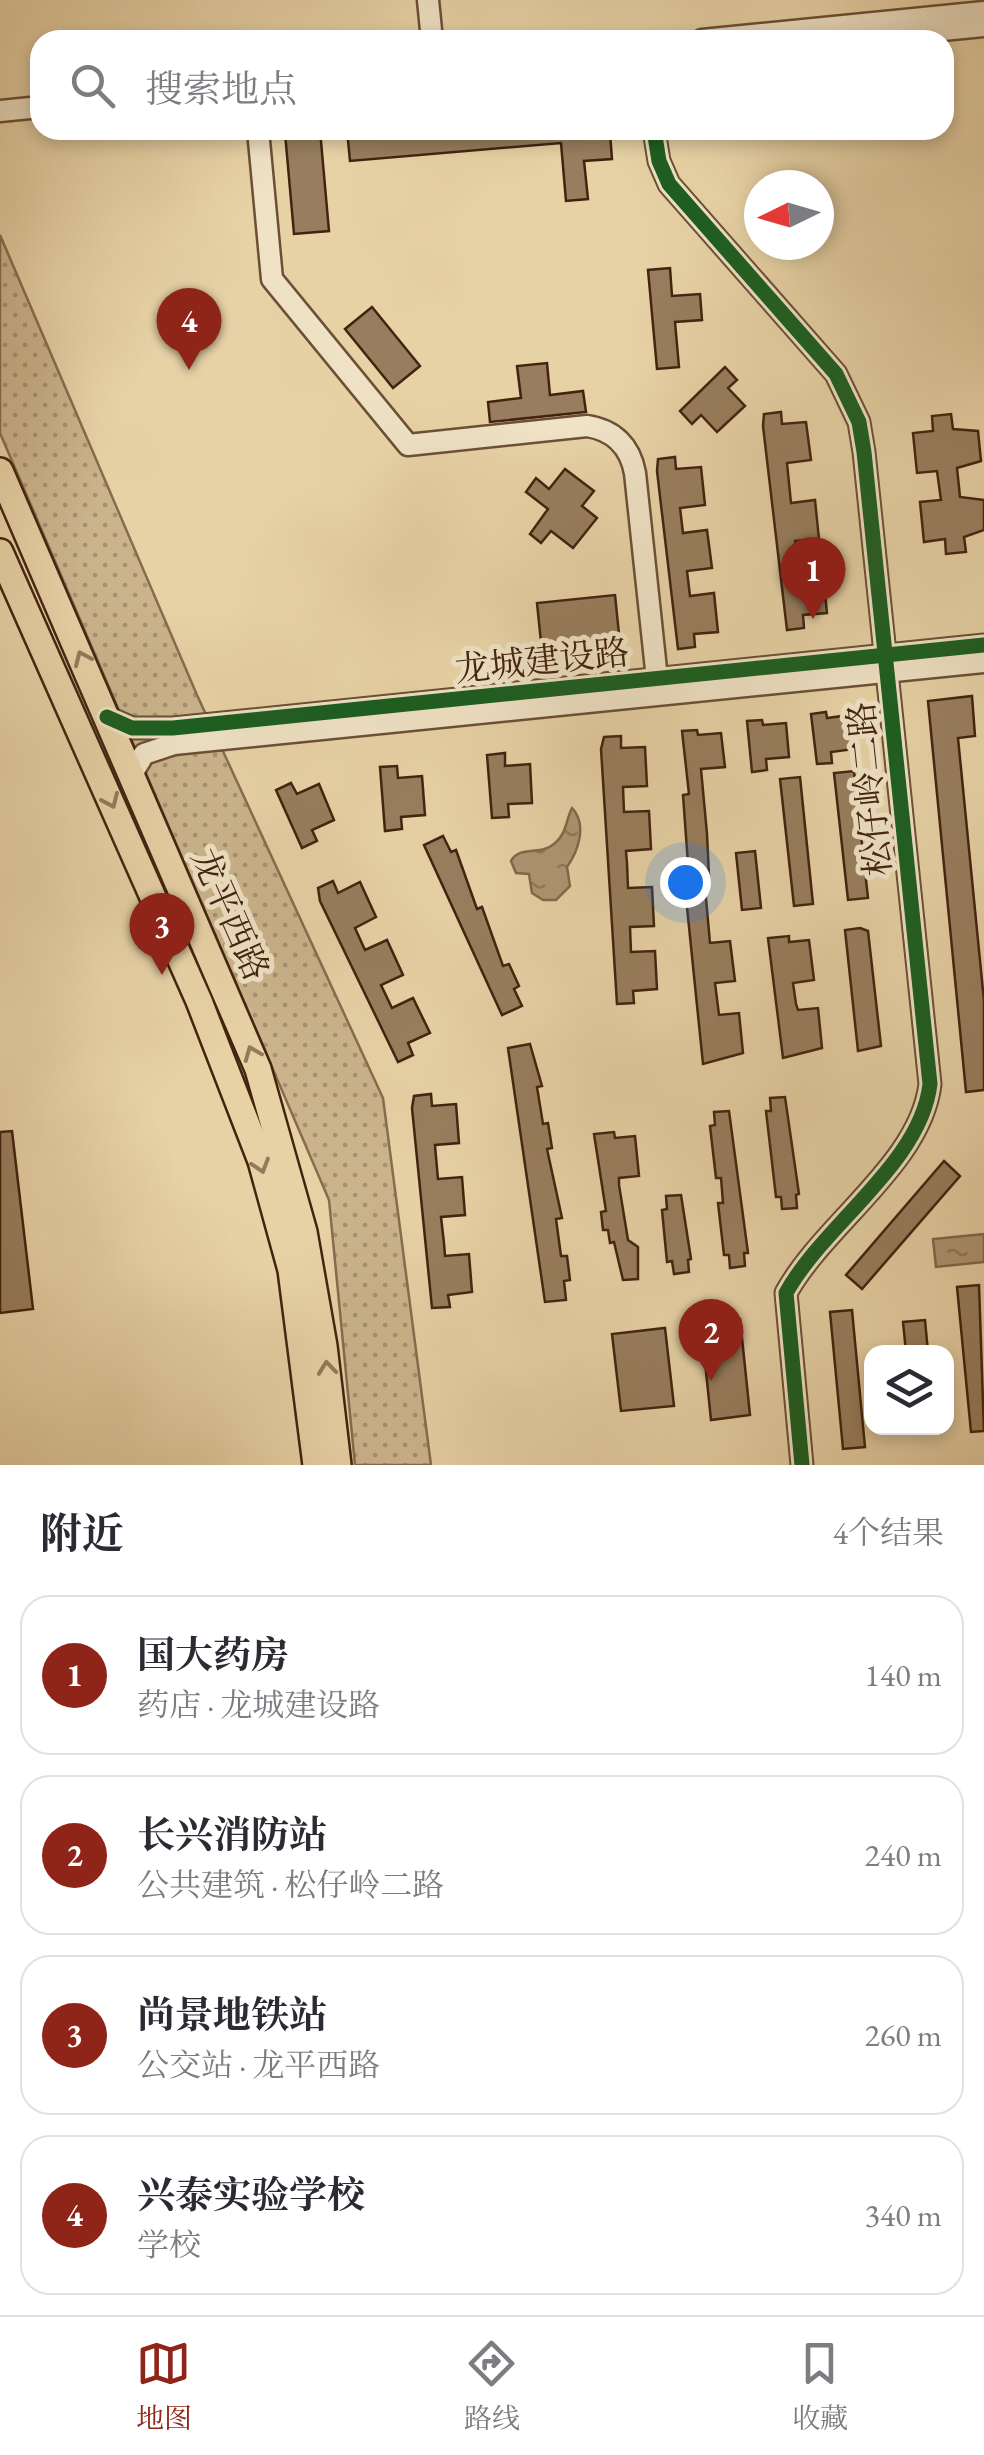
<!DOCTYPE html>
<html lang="zh">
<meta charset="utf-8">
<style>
:root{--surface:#fff;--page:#f7f7f7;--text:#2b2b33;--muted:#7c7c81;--line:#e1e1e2;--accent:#8f2418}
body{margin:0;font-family:"EB Garamond","Noto Serif SC",serif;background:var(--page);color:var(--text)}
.controls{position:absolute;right:30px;bottom:30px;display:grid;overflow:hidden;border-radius:20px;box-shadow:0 5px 15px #0003}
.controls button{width:90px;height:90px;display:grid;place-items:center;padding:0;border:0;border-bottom:2px solid var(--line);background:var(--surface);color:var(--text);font:50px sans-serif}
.compass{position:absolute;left:744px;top:170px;width:90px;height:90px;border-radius:50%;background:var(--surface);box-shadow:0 5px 15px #0003;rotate:265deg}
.you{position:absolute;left:685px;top:882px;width:35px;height:35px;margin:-25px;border:8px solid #fff;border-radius:50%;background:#1a73e8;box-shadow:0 0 0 15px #1a73e833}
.badge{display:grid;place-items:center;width:65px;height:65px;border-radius:50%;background:var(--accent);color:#fff;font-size:32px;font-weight:700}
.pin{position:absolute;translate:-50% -82px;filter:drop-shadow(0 2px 5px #0008)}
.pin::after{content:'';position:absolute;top:52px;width:35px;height:30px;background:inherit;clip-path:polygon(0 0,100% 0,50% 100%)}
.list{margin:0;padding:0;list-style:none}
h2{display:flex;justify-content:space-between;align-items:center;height:130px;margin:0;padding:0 40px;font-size:42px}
h2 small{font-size:32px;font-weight:400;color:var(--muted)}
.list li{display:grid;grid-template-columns:65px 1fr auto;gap:30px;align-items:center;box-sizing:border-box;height:160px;margin:0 20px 20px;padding:0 20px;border:2px solid var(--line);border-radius:30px}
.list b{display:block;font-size:38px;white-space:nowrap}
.list p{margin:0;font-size:32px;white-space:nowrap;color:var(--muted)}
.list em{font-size:32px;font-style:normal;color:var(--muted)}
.icon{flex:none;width:55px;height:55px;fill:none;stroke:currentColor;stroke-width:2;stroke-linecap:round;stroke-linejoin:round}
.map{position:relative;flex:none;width:984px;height:1465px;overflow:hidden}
.search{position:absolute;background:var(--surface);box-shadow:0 5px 15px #0003;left:30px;right:30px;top:30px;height:110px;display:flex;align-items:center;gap:25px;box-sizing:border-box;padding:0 35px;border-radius:30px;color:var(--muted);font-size:38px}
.sheet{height:850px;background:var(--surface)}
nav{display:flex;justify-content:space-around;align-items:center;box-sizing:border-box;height:140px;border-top:2px solid var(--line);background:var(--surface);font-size:28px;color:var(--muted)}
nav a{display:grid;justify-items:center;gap:5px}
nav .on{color:var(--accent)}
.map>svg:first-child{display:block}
.park{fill:url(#park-dots);stroke:#876c4e;stroke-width:2.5}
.water{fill:url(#water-ripples);stroke:#84684b;stroke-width:2.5}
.building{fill:#987e5e;stroke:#43230f;stroke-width:2.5}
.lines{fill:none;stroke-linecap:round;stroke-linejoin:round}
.minor-casing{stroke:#6c4f35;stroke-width:25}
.major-casing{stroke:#43230f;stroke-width:30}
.minor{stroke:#efe2c5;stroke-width:20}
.major{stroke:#e7d2a6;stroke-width:25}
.cycleway-casing{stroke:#efe2c5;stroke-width:21}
.cycleway{stroke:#1b5e20;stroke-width:15}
.oneway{stroke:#957a5a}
.labels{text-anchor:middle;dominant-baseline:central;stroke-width:10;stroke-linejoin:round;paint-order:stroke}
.street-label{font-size:35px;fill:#43230f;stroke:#efe2c5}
</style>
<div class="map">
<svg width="984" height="1465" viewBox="0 0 984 1465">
<defs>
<pattern id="park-dots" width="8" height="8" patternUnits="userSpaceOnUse" patternTransform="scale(2.5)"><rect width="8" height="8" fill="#cbb48c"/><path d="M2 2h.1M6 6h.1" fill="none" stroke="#a69271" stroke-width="1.8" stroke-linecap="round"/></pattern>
<pattern id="water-ripples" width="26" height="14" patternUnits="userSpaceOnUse" patternTransform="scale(2.5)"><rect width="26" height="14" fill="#af9673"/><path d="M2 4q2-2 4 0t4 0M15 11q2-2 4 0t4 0" fill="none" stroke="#907a5d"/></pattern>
</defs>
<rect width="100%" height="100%" fill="#e7d2a6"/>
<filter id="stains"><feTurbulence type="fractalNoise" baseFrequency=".002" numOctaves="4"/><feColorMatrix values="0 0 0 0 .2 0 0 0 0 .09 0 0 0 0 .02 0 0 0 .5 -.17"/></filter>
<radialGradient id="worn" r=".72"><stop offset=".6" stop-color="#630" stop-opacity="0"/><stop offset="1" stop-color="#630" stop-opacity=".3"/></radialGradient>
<polygon class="park" points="0,235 197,695 383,1098 431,1465 355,1465 329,1200 0,433"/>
<g class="water">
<path d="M572,808C587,824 579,850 567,867L570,886L556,900H543L532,893L529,874L516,873L511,861C520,845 540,856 554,844C567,834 566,819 572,808Z"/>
<polygon points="984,1234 984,1262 936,1267 933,1239"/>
</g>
<g class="building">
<polygon points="320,130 329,231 294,234 285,133"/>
<polygon points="347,130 610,133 612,159 584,161 588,199 566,201 561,143 350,161"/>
<polygon points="670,268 672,296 700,294 702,320 675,322 679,367 657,369 648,270"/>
<polygon points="372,307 420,366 393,388 345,329"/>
<polygon points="547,363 550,395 583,391 586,412 490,422 488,402 521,398 517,366"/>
<polygon points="725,367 737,380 728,388 745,406 717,432 701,415 692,424 680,411"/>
<polygon points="781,412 782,424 806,422 811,460 787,463 791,503 815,500 819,539 795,541 799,577 823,574 827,613 803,615 804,628 787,630 763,426 764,414"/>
<polygon points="951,414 953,429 978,431 981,461 957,468 960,497 984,500 984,530 964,537 966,552 946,554 945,539 924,542 920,502 941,500 937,471 917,473 913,433 933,431 932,416"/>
<polygon points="675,457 676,469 701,467 705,505 680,508 683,533 707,530 712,568 687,571 690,596 714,593 718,632 694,634 695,647 678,649 657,471 658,459"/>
<polygon points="565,469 594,491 582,506 597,518 573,548 551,531 541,543 530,534 548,509 526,492 536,478 549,489"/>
<polygon points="615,595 620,644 542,652 537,603"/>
<polygon points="972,696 975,736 958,738 984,1001 984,1090 966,1092 928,701"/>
<polygon points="826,712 827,718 850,715 854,749 831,752 832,763 817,764 811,714"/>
<polygon points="762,720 763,725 786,723 789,757 766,759 767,770 752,772 747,721"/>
<polygon points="697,730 698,735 721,733 725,767 701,769 707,834 709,876 704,876 710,943 730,941 735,981 715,983 719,1015 739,1013 743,1053 703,1064 684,878 689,878 683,795 689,794 682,731"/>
<polygon points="621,736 621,748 645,747 647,786 623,787 624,812 649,811 651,849 626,851 627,863 628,888 652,887 654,926 630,927 631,952 655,951 657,989 633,991 634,1003 617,1004 601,749 604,737"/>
<polygon points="505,753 505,766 530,764 532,803 508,804 509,817 492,818 487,755"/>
<polygon points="397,766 398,778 422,776 425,815 401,817 402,829 385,831 380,767"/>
<polygon points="854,771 868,898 848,900 834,773"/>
<polygon points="800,777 813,904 794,906 780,779"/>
<polygon points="291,783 297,794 319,784 334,820 312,830 317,841 302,848 276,790"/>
<polygon points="443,836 451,852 456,850 477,909 482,907 503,966 509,964 519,986 514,989 522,1006 502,1015 424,845"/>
<polygon points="755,851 761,908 742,910 736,853"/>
<polygon points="333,881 338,893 360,882 376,917 355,928 365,950 387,940 403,975 381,985 392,1008 413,998 430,1033 408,1043 413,1055 398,1062 320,901 318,888"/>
<polygon points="860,928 868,931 881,1046 858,1051 845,930"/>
<polygon points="789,936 789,942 809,940 814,980 793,983 796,1004 798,1010 818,1008 822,1048 783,1058 768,938"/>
<polygon points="530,1044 542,1086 537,1087 543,1124 548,1123 552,1148 547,1149 562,1218 556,1219 561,1256 567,1256 570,1280 564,1281 566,1300 545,1302 508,1048"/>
<polygon points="431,1094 432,1106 456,1104 459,1143 435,1145 436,1157 438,1179 462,1177 465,1215 441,1217 444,1243 445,1256 469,1254 472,1292 448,1295 450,1307 432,1308 412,1108 414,1096"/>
<polygon points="785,1097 799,1194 796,1195 797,1208 782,1209 781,1197 776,1197 766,1111 771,1111 770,1098"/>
<polygon points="729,1111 748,1253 744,1253 745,1266 730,1268 729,1255 724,1255 718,1203 723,1203 721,1178 716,1178 710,1126 715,1125 714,1112"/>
<polygon points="12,1131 33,1309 0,1313 0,1132"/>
<polygon points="614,1132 615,1138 635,1136 639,1176 619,1178 619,1185 628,1240 638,1247 638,1279 623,1280 614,1242 610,1243 608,1230 603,1230 601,1212 606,1211 594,1134"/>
<polygon points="944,1161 960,1176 862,1289 846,1275"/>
<polygon points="681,1195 691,1259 688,1260 689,1272 674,1274 672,1261 667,1262 662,1210 667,1209 666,1196"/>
<polygon points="979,1285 984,1431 971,1432 957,1287"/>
<polygon points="852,1310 865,1447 843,1449 830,1312"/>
<polygon points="740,1319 750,1415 711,1420 701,1323"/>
<polygon points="925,1320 928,1352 906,1352 903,1322"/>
<polygon points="665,1328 674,1406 621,1411 612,1334"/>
</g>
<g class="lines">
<defs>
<g id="minor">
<polyline points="428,0 432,40"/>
<polyline points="702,40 984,12"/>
<polyline points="842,40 984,26"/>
<polyline points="0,111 40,107"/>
<path d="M258,130L272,279L408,445L587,426C614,430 630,446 635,473L658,688"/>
<path d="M654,130L659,161L669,184L836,374L859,422L864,452L930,1084C921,1163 824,1224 786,1293L802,1465"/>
<polyline points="107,717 132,728 173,728 984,645"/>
<polyline points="132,774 144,754 174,744 984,662"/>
</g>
<g id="major">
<polyline points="0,471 258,1069 304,1232 324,1346 338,1465"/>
<polyline points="0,552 199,1001 261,1161 291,1270 316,1465"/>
</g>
</defs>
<use href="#minor" class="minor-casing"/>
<use href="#major" class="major-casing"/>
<use href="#minor" class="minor"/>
<use href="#major" class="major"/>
<defs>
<g id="cycleway">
<path d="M654,130L659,161L669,184L836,374L859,422L864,452L930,1084C921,1163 824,1224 786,1293L802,1465"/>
<polyline points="107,717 132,728 173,728 984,645"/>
</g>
</defs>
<use href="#cycleway" class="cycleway-casing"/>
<use href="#cycleway" class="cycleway"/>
</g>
<defs><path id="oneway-chevron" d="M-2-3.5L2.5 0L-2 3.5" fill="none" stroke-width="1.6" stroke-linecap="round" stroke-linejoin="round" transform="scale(2.5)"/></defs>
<g class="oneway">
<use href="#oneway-chevron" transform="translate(82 658) rotate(-114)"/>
<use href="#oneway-chevron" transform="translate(111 801) rotate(66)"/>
<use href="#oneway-chevron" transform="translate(252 1053) rotate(-112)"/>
<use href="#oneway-chevron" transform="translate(261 1166) rotate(73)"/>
<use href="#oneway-chevron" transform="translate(327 1368) rotate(-96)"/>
</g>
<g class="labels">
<g class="street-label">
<text transform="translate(542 660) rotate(-6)">龙城建设路</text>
<text transform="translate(869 789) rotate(-96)">松仔岭二路</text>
<text transform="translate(231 914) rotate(66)">龙平西路</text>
</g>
</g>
<rect width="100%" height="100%" filter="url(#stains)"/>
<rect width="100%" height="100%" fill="url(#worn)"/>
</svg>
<div class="controls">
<button><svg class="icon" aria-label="layers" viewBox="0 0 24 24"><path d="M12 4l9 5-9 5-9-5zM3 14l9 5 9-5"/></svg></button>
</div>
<svg class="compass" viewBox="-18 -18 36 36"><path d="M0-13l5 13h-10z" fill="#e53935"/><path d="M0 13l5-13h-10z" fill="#7c7c81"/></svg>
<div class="you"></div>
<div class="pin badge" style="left:813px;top:619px">1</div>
<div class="pin badge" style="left:711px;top:1381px">2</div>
<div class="pin badge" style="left:162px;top:975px">3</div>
<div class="pin badge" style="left:189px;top:370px">4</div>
<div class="search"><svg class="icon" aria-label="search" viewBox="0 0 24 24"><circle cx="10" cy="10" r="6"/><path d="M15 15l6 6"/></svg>搜索地点</div>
</div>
<section class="sheet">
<h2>附近<small>4个结果</small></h2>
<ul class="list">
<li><span class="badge">1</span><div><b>国大药房</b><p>药店 · 龙城建设路</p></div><em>140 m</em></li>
<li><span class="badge">2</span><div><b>长兴消防站</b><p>公共建筑 · 松仔岭二路</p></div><em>240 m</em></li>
<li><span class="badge">3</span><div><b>尚景地铁站</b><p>公交站 · 龙平西路</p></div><em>260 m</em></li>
<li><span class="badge">4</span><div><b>兴泰实验学校</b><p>学校</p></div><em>340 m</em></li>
</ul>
</section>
<nav>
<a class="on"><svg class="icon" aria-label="map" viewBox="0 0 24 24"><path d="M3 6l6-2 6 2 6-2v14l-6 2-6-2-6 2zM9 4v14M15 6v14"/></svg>地图</a>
<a><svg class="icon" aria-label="directions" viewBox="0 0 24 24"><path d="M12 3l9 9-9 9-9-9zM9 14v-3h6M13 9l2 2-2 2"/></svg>路线</a>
<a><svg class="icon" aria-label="saved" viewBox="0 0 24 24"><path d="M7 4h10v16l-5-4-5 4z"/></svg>收藏</a>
</nav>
